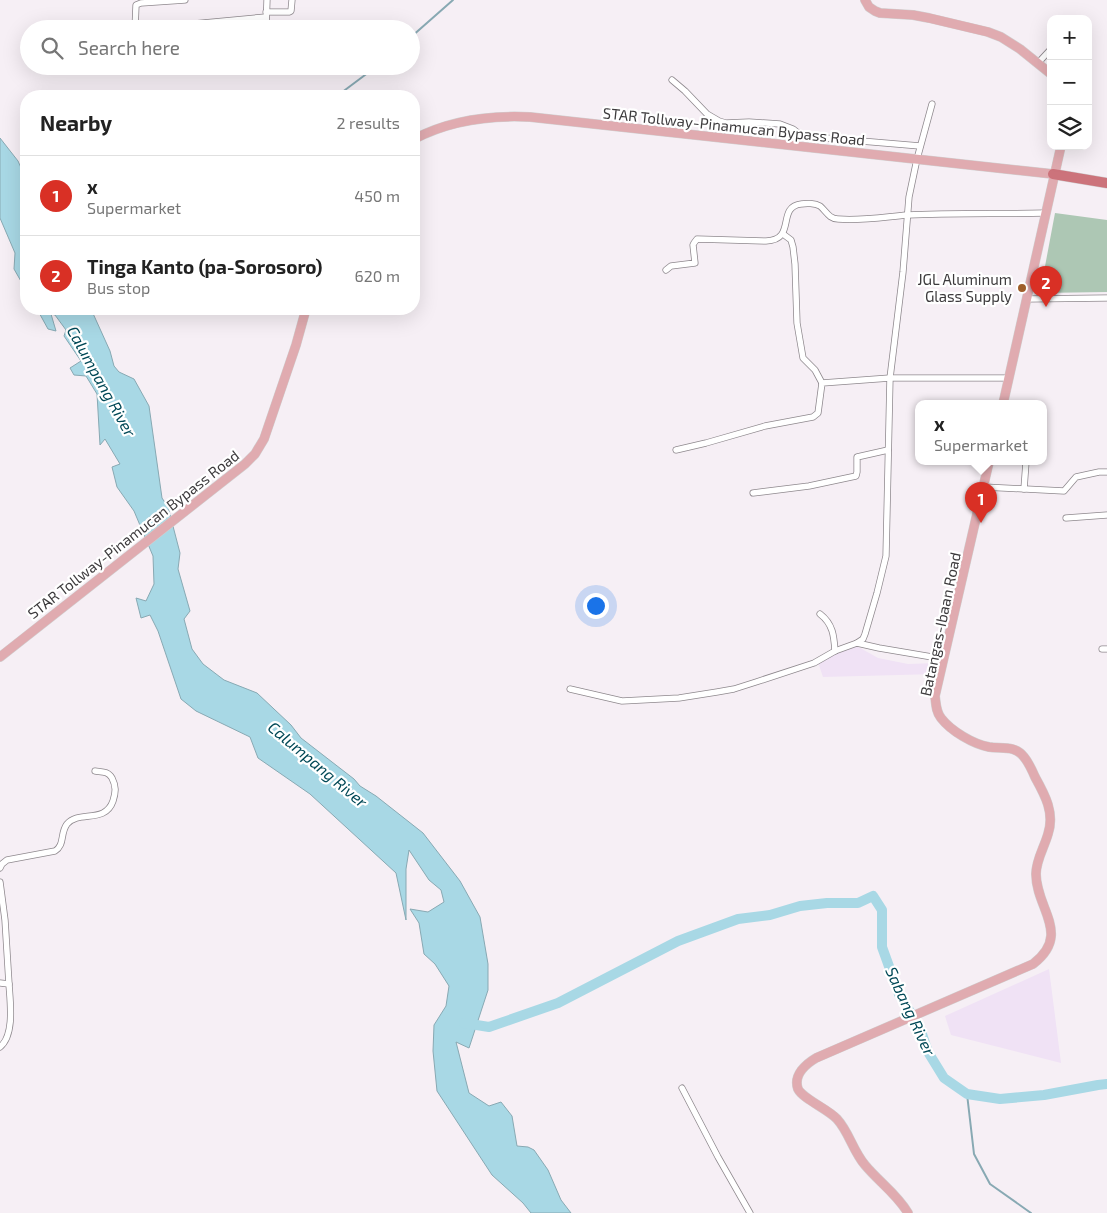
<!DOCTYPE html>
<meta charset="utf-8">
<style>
:root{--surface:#fff;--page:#f2f2f2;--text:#222;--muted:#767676;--line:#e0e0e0;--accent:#d93025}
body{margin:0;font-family:"Exo 2",sans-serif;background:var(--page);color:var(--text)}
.controls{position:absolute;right:15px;top:15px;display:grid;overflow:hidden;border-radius:10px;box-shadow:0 5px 20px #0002}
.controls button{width:45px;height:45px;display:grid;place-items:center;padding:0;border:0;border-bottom:1px solid var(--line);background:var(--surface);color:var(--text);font:25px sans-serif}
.you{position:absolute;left:595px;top:605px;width:18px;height:18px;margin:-12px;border:4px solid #fff;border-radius:50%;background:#1a73e8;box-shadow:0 0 0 8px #1a73e833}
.badge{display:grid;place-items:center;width:32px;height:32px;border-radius:50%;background:var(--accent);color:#fff;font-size:16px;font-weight:700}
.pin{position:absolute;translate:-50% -41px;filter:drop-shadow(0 1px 2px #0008)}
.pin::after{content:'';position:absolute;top:26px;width:18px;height:15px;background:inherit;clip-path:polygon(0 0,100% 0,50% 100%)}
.popup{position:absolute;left:915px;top:400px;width:132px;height:65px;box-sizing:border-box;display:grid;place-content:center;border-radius:10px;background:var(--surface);filter:drop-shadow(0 1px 4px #0005);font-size:16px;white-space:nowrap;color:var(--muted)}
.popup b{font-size:19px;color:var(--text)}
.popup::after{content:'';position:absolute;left:50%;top:100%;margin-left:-10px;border:10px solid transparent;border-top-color:var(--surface)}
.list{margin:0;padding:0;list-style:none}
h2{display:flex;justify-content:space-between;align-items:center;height:65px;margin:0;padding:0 20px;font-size:21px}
h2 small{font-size:16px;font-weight:400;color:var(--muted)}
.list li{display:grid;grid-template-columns:32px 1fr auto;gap:15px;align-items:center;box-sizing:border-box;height:80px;padding:0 20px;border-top:1px solid var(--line)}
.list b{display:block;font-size:19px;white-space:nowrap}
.list p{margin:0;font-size:16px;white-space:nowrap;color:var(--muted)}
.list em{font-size:16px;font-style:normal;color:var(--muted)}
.icon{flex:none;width:28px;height:28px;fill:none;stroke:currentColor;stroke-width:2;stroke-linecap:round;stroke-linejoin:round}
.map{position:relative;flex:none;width:1107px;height:1213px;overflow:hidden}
.search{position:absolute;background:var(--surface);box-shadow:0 5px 20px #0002;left:20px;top:20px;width:400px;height:55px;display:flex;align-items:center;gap:12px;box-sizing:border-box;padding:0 18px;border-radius:28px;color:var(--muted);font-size:19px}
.panel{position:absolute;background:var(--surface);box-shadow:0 5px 20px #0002;left:20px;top:90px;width:400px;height:225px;border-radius:20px}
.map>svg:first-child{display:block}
.industrial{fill:#f0e2f5}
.green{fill:#adc7b4}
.water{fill:#a8d8e5;stroke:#88a9b3}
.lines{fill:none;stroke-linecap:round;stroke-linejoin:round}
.stream{stroke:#88a9b3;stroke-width:2}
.river{stroke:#a8d8e5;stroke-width:10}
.street-casing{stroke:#8e888d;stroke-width:7}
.primary-casing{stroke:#d0d0d0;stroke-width:10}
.highway-casing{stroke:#d0d0d0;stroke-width:11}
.street{stroke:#fff;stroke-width:5.5}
.primary{stroke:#e0abb0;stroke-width:9}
.highway{stroke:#cc737b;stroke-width:10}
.poi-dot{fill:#9e5d29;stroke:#fff;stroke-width:2}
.labels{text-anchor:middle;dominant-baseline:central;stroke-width:4.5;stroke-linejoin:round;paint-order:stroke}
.street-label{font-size:15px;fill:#3d3b3d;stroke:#fff}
.poi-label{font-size:15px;fill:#3d3b3d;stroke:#fff;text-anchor:end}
.water-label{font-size:16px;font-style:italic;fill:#004856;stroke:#fff}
</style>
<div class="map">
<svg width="1107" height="1213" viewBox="0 0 1107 1213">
<rect width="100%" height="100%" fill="#f6eff5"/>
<g class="industrial">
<polygon points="855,645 878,658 908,664 937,663 937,674 823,677 818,662"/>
<polygon points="1049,969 1061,1063 951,1035 945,1016"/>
</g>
<polygon class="green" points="1055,213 1107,220 1107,292 1040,293"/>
<g class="water">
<polygon points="0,138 18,161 26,179 26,290 14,269 15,253 0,218"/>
<polygon points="37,309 91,309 110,351 114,366 119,372 134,379 149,406 162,498 168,507 180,553 178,569 190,611 184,619 192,649 203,664 224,680 257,693 291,725 301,738 354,779 360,786 376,796 423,833 460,881 480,917 488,964 488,990 469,1048 456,1042 469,1093 489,1106 501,1102 512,1116 517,1146 528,1147 534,1150 548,1170 561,1200 571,1213 531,1213 523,1203 492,1175 437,1091 433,1051 434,1025 446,1006 449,986 435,964 424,954 419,923 410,909 428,912 444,902 441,890 429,880 409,850 406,869 406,920 396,873 310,794 258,758 250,737 196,711 181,699 158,631 150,615 141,618 136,598 146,601 154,584 153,556 134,511 117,487 112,467 120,464 105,439 100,445 97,394 86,376 74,375 70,368 81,361 64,336 66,330 55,315 51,314 56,331 48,329"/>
</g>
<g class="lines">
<g class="stream">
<polyline points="411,37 453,0"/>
<polyline points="341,96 341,93 377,66"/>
<polyline points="967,1094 974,1154 990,1184 1031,1213"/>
</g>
<polyline class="river" points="464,1023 489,1027 558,1003 678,941 738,919 770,915 800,906 827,903 858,903 873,896 882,910 882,947 899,994 920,1028 928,1052 944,1078 967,1094 1000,1099 1044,1095 1098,1085 1107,1084"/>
<defs>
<g id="street">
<polyline points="266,12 289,12 291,11 292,0"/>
<polyline points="135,29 136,5 141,3 185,0"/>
<polyline points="139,29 266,17"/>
<polyline points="266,29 267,0"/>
<polyline points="1038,63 1051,49"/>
<polyline points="672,80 685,91 707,114 719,121 726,123 749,122 780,124 793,129 802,136 920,146"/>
<polyline points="783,234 791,240 793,247 795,264 797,323 803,358 815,370 822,383"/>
<path d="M666,270L671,266L695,263L693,245L694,243L697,239L766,241C797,240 776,207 801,204C806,203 815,203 820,206C826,211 829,219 838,219C861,221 884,217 907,215C953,213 999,214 1045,213"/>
<polyline points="1026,299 1107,298"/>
<polyline points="676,450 706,443 765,426 813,417 818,413 822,383 890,378 1008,378"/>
<polyline points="984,487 1064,491 1076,477 1099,472 1107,472"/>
<polyline points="1024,489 1026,462"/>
<polyline points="753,493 809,486 856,476 857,472 857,457 888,450"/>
<polyline points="1066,518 1107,515"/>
<path d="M820,614C833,624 834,636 835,651"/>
<polyline points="857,643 863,639 865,634 877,593 886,556 890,378 903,272 909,197 917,159 932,104"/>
<polyline points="1102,649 1107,649"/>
<polyline points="570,689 622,701 679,698 717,692 734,689 756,682 814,663 835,651 857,643 879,648 944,659"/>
<path d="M0,868L2,864L7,860L55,851C65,845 60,833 67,824C79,810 105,824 113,801C116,792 116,786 112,778C108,771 102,772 95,771"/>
<polyline points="0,882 5,920 9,984"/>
<path d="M0,983L9,984C10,1001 15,1035 0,1047"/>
<polyline points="682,1088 718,1157 750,1213"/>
</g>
<g id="primary">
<polyline points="865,0 869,7 875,11 880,13 913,15 929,18 988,32 1001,37 1020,49 1051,74"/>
<path d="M414,139C450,120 490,115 530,117L1053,174"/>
<polyline points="1003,404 1061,146"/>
<polyline points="0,657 245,464 255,454 264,439 296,345 306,309"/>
<path d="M908,1213C897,1194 879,1182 865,1165C853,1151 849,1132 837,1119C828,1109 803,1099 798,1089C793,1075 806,1064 816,1058L1033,964C1072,934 1036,909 1036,874C1036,860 1044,848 1048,834C1055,813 1045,795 1035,777C1032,770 1029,763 1024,757C1015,745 1002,749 989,747C973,744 951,731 941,718C936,712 936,704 935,696L989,462"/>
</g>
<polyline id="highway" points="1053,174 1107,183"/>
</defs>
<use href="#street" class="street-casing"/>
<use href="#primary" class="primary-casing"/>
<use href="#highway" class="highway-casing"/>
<use href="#street" class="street"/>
<use href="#primary" class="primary"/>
<use href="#highway" class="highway"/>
</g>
<circle class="poi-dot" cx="1022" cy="288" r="5"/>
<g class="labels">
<g class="street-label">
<text transform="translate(734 126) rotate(6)">STAR Tollway-Pinamucan Bypass Road</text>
<text transform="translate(133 534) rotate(-38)">STAR Tollway-Pinamucan Bypass Road</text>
<text transform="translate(940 624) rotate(-78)">Batangas-Ibaan Road</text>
</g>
<g class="poi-label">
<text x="1012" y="279">JGL Aluminum<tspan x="1012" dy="17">Glass Supply</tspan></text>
</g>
<g class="water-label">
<text transform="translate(102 381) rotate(61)">Calumpang River</text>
<text transform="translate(318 764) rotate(40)">Calumpang River</text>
<text transform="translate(911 1011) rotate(65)">Sabang River</text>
</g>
</g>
</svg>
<div class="controls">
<button>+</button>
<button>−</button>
<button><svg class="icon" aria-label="layers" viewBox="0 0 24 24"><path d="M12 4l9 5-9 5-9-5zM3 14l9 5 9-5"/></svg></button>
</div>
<div class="you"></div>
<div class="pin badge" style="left:981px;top:523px">1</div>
<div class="popup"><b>x</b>Supermarket</div>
<div class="pin badge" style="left:1046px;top:307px">2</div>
<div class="search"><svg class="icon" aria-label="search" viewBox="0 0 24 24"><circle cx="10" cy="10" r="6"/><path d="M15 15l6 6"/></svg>Search here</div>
<section class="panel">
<h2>Nearby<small>2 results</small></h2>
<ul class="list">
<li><span class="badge">1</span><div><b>x</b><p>Supermarket</p></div><em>450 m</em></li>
<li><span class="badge">2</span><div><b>Tinga Kanto (pa-Sorosoro)</b><p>Bus stop</p></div><em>620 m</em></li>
</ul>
</section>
</div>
